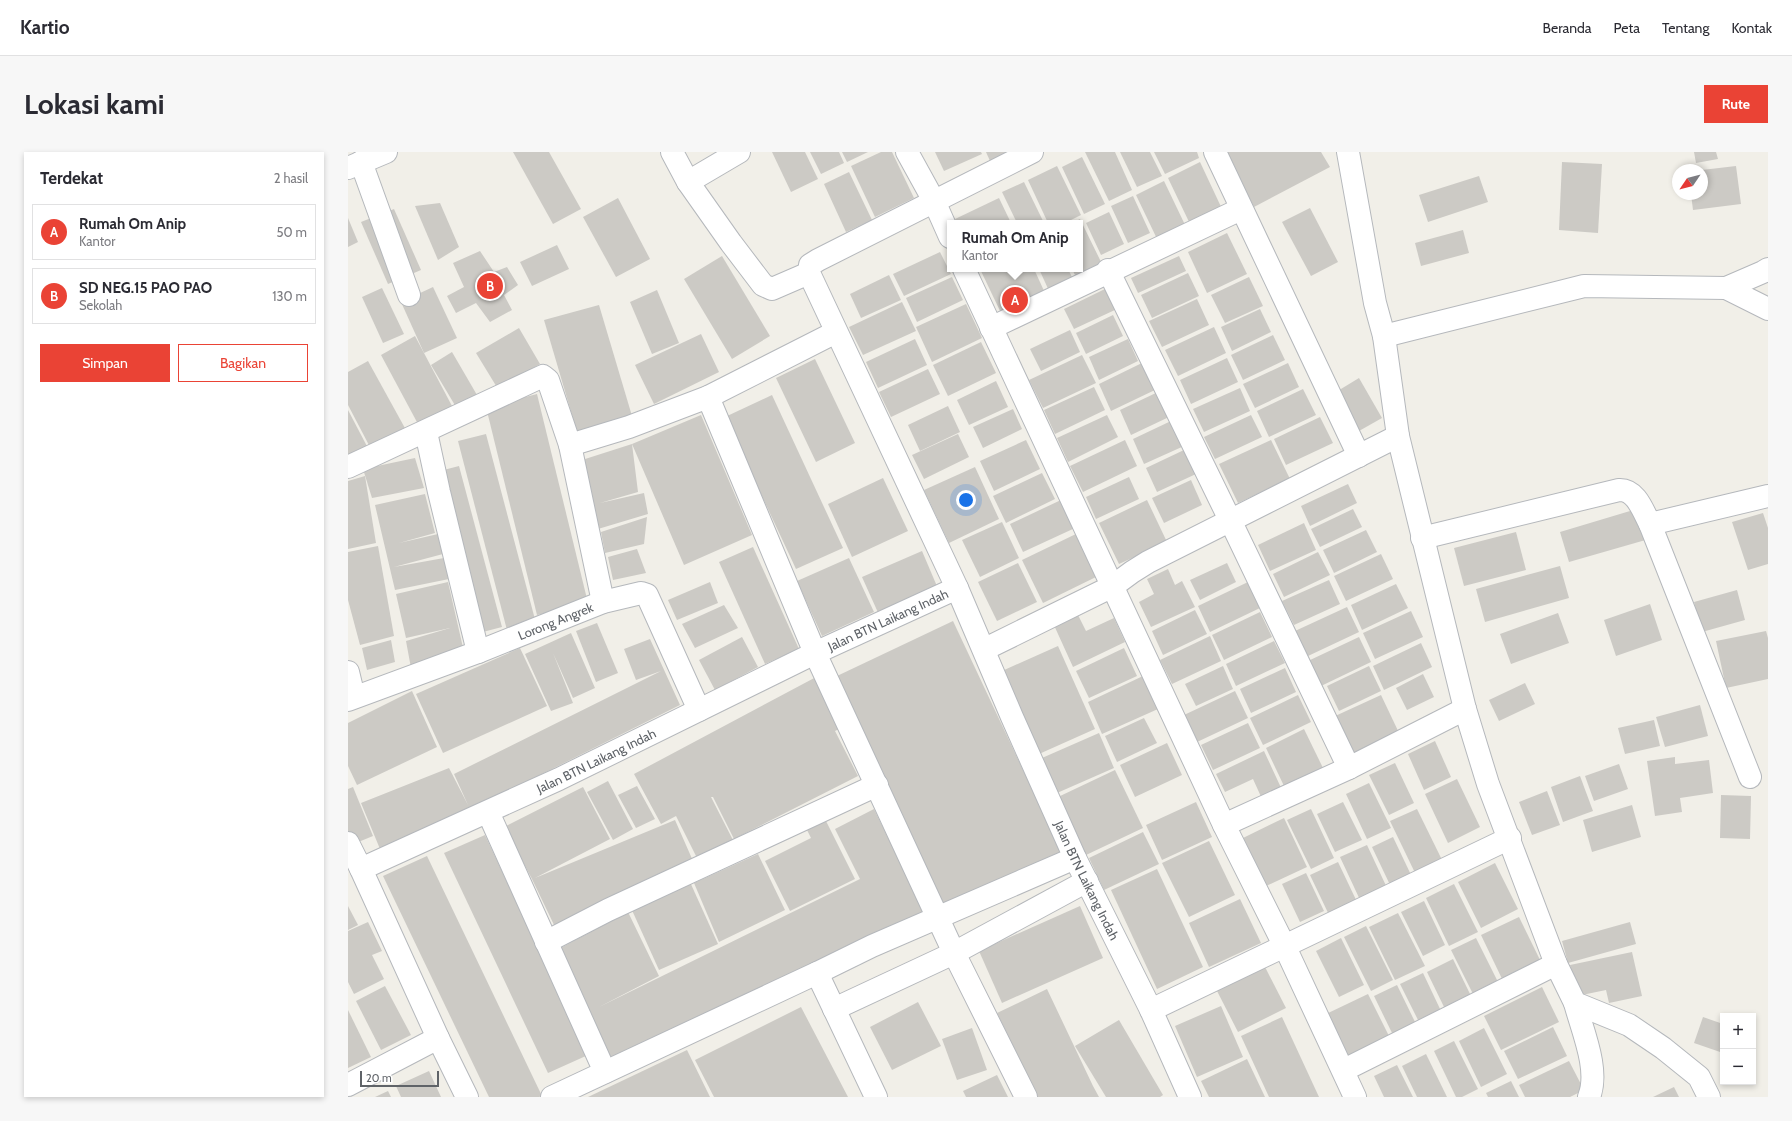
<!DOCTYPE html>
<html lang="id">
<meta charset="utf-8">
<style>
:root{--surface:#fff;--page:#f7f7f7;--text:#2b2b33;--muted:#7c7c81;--line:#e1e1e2;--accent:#ea4335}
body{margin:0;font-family:Cabin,sans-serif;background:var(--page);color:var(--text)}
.controls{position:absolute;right:12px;bottom:12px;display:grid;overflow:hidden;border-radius:0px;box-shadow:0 2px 6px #0003}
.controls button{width:36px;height:36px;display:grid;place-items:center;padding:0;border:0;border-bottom:1px solid var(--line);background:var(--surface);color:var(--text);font:20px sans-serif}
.compass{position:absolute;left:1324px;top:12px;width:36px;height:36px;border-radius:50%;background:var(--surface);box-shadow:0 2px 6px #0003;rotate:235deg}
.scale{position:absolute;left:12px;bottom:10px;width:79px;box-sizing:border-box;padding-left:4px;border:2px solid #5f6368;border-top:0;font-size:11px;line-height:14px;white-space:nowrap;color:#5f6368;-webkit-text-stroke:3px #fff;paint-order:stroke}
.you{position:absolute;left:618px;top:348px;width:14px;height:14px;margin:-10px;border:3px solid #fff;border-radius:50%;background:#1a73e8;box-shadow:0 0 0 6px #1a73e833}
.badge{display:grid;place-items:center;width:26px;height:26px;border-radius:50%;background:var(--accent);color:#fff;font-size:13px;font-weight:700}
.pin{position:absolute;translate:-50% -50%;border:2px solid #fff;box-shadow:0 1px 4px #0006}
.popup{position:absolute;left:599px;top:68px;width:136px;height:52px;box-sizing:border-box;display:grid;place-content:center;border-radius:0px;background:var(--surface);filter:drop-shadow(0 1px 3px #0005);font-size:13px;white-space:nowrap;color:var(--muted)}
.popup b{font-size:15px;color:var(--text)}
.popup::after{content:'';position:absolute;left:50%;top:100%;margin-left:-8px;border:8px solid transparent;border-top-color:var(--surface)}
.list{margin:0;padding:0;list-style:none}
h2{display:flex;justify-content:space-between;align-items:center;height:52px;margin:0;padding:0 16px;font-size:17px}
h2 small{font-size:13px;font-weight:400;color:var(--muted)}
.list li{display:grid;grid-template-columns:26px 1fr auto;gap:12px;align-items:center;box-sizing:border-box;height:56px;margin:0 8px 8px;padding:0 8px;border:1px solid var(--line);border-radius:0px}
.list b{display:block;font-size:15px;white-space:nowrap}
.list p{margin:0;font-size:13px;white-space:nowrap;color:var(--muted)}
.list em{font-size:13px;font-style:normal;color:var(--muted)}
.actions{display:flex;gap:8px;padding:12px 16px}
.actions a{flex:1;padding:9px 0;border:1px solid var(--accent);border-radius:0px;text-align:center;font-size:14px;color:var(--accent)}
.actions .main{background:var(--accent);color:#fff}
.map{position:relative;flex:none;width:1420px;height:945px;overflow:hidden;border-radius:0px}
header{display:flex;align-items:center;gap:24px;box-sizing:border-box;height:56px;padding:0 20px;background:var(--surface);border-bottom:1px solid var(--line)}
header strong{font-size:19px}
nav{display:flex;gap:22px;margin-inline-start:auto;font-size:14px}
.intro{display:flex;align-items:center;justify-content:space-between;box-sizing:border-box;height:96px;padding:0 24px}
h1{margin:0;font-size:28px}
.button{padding:10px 18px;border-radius:0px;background:var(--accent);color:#fff;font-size:14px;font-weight:700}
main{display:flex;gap:24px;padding:0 24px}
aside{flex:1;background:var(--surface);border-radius:0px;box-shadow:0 2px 6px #0003}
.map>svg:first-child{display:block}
.building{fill:#cccac5}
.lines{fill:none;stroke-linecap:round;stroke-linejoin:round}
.minor-casing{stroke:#b5b8bc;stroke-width:24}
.minor{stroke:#fff;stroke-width:22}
.labels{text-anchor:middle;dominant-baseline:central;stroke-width:4;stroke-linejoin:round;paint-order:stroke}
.street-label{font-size:13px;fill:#5f6368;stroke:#fff}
</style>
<header>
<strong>Kartio</strong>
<nav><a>Beranda</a><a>Peta</a><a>Tentang</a><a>Kontak</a></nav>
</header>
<div class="intro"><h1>Lokasi kami</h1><a class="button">Rute</a></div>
<main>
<aside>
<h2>Terdekat<small>2 hasil</small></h2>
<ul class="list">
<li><span class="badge">A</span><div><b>Rumah Om Anip</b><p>Kantor</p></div><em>50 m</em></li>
<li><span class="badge">B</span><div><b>SD NEG.15 PAO PAO</b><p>Sekolah</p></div><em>130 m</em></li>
</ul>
<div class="actions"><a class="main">Simpan</a><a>Bagikan</a></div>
</aside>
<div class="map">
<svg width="1420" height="945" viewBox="0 0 1420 945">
<rect width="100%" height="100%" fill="#f1efe8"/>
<g class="building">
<polygon points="165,0 201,0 233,57 205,72"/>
<polygon points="424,0 457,0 470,27 443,40"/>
<polygon points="462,0 491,0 496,11 473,22"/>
<polygon points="494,0 520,0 499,10"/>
<polygon points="533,0 544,0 566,46 527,65 503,14"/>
<polygon points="587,0 633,0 634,2 596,19"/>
<polygon points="638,0 660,0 642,9"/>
<polygon points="737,0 767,0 784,38 761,49"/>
<polygon points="772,0 802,0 814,24 789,35"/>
<polygon points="806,0 849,0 851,6 817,22"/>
<polygon points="877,0 973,0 982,15 906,55"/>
<polygon points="1346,0 1368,0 1370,7 1348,11"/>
<polygon points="734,5 757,52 736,62 714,15"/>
<polygon points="852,10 875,59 843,74 820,26"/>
<polygon points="1214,10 1254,12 1250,81 1211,78"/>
<polygon points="709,14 733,63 717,71 700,71 680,28"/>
<polygon points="1388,14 1393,52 1345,58 1343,42 1354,42 1354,18"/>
<polygon points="501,20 524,68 498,80 476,32"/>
<polygon points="1131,24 1140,50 1080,70 1071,43"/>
<polygon points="816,29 839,77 811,91 788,43"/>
<polygon points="676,30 696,71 669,71 654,40"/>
<polygon points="785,44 802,81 780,91 763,54"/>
<polygon points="270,46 302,107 268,125 235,65"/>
<polygon points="651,46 663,71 609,71 607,67"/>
<polygon points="92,51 111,95 90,108 67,54"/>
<polygon points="962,56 990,110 963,124 934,70"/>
<polygon points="46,57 73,118 40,132 13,70"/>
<polygon points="761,60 776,92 753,103 738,71"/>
<polygon points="0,66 10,90 0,95"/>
<polygon points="732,67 756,116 730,129 724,117 732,117 732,71 724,71"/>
<polygon points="1115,78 1121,101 1073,114 1067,91"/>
<polygon points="879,81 899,122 859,141 840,100"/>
<polygon points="209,93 221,117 184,134 172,110"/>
<polygon points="132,99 146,120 159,115 170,133 156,143 164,158 142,170 128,151 108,161 99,144 116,135 105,111"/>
<polygon points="592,100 603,122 556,144 545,122"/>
<polygon points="374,104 422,184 384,207 336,127"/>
<polygon points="831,104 838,119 790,141 783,126"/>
<polygon points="632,117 686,117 697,141 653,161"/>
<polygon points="691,117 720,117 726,129 702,141"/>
<polygon points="840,121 851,144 804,166 793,143"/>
<polygon points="541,123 553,148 513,166 502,142"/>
<polygon points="604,125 615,148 569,170 558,146"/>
<polygon points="901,125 915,154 877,171 863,143"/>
<polygon points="85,135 109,186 76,201 53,150"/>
<polygon points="34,136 56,182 35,191 14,145"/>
<polygon points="759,136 769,157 726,177 716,157"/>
<polygon points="309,138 331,191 304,202 282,150"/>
<polygon points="849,147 861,173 814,195 801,169"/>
<polygon points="554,150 568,179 515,203 501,175"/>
<polygon points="618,152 634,186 584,210 568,175"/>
<polygon points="251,153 284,264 229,280 196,168"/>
<polygon points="912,157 923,180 884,199 873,175"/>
<polygon points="765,163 775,184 738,202 728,181"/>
<polygon points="866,175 878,201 830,224 817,198"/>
<polygon points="171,176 192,212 150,237 128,201"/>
<polygon points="722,178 732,200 693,219 682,197"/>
<polygon points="353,182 371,220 306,252 287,213"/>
<polygon points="925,183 937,208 895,228 883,203"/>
<polygon points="67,184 104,254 70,272 33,203"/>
<polygon points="567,187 579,213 530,236 518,210"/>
<polygon points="780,187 790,209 751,228 741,205"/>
<polygon points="633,190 648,221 600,244 585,213"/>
<polygon points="104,200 129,243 108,255 83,213"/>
<polygon points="734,203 748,231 695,256 681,228"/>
<polygon points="879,206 890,230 843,252 832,228"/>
<polygon points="467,207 507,291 468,310 428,226"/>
<polygon points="20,209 58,278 23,297 0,253 0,220"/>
<polygon points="796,210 809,237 763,259 751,232"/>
<polygon points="940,211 951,235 907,256 895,232"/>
<polygon points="580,217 592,242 543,265 531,240"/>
<polygon points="1011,226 1034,266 1011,279 988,240"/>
<polygon points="648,229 660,255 621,273 609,248"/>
<polygon points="746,235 757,258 707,282 696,258"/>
<polygon points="892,236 902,259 856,280 845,257"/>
<polygon points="955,237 968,263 921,285 909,259"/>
<polygon points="810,240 821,265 783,283 772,258"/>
<polygon points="189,242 240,451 189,463 138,255"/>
<polygon points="424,243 495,396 448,417 377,265"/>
<polygon points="600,254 612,280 572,299 560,273"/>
<polygon points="665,257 674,277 635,296 625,275"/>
<polygon points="0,258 22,300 0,311"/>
<polygon points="353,263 404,383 336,413 284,292 290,340 252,351 296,341 300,362 250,377 234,308 284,292"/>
<polygon points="759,263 770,285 720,310 709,286"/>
<polygon points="903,263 914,285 867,307 856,285"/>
<polygon points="972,265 985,291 938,313 926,287"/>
<polygon points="823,269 836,294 796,312 785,287"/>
<polygon points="138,282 189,475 160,482 110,289"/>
<polygon points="610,282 621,305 576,327 564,303"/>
<polygon points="678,288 692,317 646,339 632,309"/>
<polygon points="777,288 789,314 735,340 722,314"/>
<polygon points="923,288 942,327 890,351 871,312"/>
<polygon points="836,298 848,322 809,340 798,316"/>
<polygon points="67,306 76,336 24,346 15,317"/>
<polygon points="111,314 154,475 131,481 88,320"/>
<polygon points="627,315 651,367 601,391 576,338"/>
<polygon points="694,321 707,347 658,371 645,344"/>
<polygon points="17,324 28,391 0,397 0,329"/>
<polygon points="781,325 791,347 748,367 738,345"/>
<polygon points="535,326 560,379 504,405 480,352"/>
<polygon points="843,328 854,353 816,371 804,346"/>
<polygon points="1000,332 1009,351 962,374 953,354"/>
<polygon points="77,342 87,381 51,391 90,382 95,402 46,415 96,406 101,427 47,438 27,353"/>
<polygon points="713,348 727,376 675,400 662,372"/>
<polygon points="799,348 819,390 771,412 751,371"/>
<polygon points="1292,356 1301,387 1221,410 1212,380"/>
<polygon points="1005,357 1014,375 972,395 963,377"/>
<polygon points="1415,361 1420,376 1420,412 1400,418 1384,370"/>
<polygon points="299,365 296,392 257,401 253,380"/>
<polygon points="654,370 671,406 632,425 614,388"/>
<polygon points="956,371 968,398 922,419 910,393"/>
<polygon points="1018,378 1029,400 986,421 975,398"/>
<polygon points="1168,380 1178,418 1116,434 1106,396"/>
<polygon points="730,381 750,424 695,451 674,408"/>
<polygon points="30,394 46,484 12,493 0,448 0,400"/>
<polygon points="405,395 451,497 417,512 371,410"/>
<polygon points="289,397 298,421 265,428 260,405"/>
<polygon points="574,399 591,439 532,465 514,425"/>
<polygon points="970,400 982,423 936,445 925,422"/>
<polygon points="1033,402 1045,427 998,449 986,424"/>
<polygon points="501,406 526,460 474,484 449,429"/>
<polygon points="670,411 689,450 649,469 630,430"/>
<polygon points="879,411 888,430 852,448 842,428"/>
<polygon points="1212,414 1221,446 1137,470 1128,437"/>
<polygon points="820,417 827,433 834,429 847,455 803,475 791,450 806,442 799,427"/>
<polygon points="981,428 992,452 946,473 934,449"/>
<polygon points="100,430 116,500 63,516 58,489 102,476 58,486 48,442"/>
<polygon points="362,430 370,451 329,468 320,448"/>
<polygon points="900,430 912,456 862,480 850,454"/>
<polygon points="1048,432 1060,456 1014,478 1003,453"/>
<polygon points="1389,438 1397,468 1354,480 1346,450"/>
<polygon points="1302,452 1314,488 1268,504 1256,468"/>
<polygon points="376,453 390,476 347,496 334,472"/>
<polygon points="999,455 1011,480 960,504 947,479"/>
<polygon points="847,458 859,482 815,503 804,479"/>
<polygon points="728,459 738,479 766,466 777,490 725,515 705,471"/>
<polygon points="1063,459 1075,485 1027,507 1015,481"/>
<polygon points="912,460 924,485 876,508 864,483"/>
<polygon points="1210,461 1221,491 1163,512 1152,482"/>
<polygon points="605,469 715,703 598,757 489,524"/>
<polygon points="249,471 270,521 248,530 228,479"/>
<polygon points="1418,479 1420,486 1420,527 1378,536 1368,489"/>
<polygon points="223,481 247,536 225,546 205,501 225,551 203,559 177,502"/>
<polygon points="862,484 873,509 824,532 812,508"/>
<polygon points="394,485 410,515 367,538 351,508"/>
<polygon points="1011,485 1023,510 973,534 960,509"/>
<polygon points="302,487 332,553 122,658 32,697 13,651 101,616 120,653 106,622 313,519 288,528 276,497"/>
<polygon points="43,488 47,510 19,518 14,496"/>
<polygon points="926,489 937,511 888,534 878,512"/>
<polygon points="1073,491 1084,515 1036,538 1025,514"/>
<polygon points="710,494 747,577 691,602 654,519"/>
<polygon points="172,496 199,554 95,601 68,542"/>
<polygon points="776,496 789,524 741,546 728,519"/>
<polygon points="875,514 885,537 848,554 837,532"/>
<polygon points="1021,514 1033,539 991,559 979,534"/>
<polygon points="937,516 948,540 903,561 892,537"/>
<polygon points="1075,522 1086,545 1059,558 1048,536"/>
<polygon points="470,524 497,574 487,579 510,624 386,687 365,645 363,645 387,692 351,710 328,664 313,672 286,622"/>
<polygon points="795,524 810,557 754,582 740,550"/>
<polygon points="1177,531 1187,552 1151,569 1141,548"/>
<polygon points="64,539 89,595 9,633 0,614 0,571"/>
<polygon points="887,539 900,566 849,590 836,563"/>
<polygon points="950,543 963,570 915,593 902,566"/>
<polygon points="1033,543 1052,583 1004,606 985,565"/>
<polygon points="1352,553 1360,584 1317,595 1308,565"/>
<polygon points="796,566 809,591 769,610 757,584"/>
<polygon points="1306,568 1312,594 1277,602 1270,576"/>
<polygon points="900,571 912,596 865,618 853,593"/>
<polygon points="956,577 975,616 936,634 918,596"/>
<polygon points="751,581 766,616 709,641 694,606"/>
<polygon points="1087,589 1103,625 1076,638 1060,602"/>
<polygon points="819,591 834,623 787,645 772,613"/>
<polygon points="916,599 935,640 915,649 905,627 877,640 868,622"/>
<polygon points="1327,605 1327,612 1361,608 1365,641 1332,646 1334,660 1307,664 1299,609"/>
<polygon points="1047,611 1066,651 1041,663 1021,623"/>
<polygon points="1271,612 1280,637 1246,649 1237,624"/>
<polygon points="767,618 795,676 738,703 710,645"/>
<polygon points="1232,624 1245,659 1215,670 1203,635"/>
<polygon points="1109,627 1132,675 1100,691 1077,642"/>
<polygon points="260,629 285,677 265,688 239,640"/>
<polygon points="1021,631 1043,676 1019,687 998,642"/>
<polygon points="289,634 307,667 288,676 270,643"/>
<polygon points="5,635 25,684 3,693 0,687 0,637"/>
<polygon points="235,635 262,687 187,726 327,668 345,709 207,775 184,727 156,675"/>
<polygon points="1199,639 1212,673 1184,683 1171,650"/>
<polygon points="1373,643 1403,644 1402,687 1372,686"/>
<polygon points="848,650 864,685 814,708 798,673"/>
<polygon points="995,650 1014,688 987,700 969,662"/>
<polygon points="1284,653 1293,685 1244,700 1235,668"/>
<polygon points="526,657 576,760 265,912 207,799 280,760 311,824 251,855 512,727 487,677"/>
<polygon points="963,657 986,706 963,717 939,668"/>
<polygon points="1069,657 1096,712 1069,725 1042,669"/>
<polygon points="936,666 959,715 918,734 895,686"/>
<polygon points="478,669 507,727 442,759 417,709 463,686 459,678"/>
<polygon points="795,680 811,712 756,738 741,706"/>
<polygon points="137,683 240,903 200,921 96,701"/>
<polygon points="1045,685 1064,725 1043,735 1024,695"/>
<polygon points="861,689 887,743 841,765 814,711"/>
<polygon points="1019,693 1040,738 1013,750 992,705"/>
<polygon points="410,702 437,758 371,790 346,731"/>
<polygon points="79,704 194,944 191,945 141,945 35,724"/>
<polygon points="990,710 1010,752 982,765 962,723"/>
<polygon points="1147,711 1170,757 1133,776 1110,730"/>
<polygon points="809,717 855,815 809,837 763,738"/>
<polygon points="958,721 976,759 952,770 934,732"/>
<polygon points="342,730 370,792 311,818 283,756"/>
<polygon points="1106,732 1130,780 1101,794 1078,746"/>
<polygon points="892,747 913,791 861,815 841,771"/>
<polygon points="1076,749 1097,793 1075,804 1053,760"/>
<polygon points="0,754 10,773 0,778"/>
<polygon points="732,754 755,806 654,851 631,799"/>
<polygon points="1050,761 1077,814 1047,828 1021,775"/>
<polygon points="1171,765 1194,812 1156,831 1133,783"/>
<polygon points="20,770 34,799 24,803 36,827 6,842 0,830 0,779"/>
<polygon points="1282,770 1288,792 1220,811 1214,789"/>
<polygon points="1018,774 1045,828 1023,839 996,785"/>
<polygon points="993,786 1016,833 991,845 968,799"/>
<polygon points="1128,786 1151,832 1126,844 1103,798"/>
<polygon points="1284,800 1294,844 1261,851 1258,838 1229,844 1222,813"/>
<polygon points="1105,807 1123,844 1097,857 1079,820"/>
<polygon points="916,813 938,856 890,880 868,837"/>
<polygon points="1075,821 1093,859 1071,870 1052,832"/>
<polygon points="1049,833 1068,872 1045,883 1026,844"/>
<polygon points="37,834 63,883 33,898 8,849"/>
<polygon points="1194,835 1211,870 1153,898 1136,864"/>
<polygon points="699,837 745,934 751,945 690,945 649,861"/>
<polygon points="1020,842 1041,884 997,906 976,863"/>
<polygon points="570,850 593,894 544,918 522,875"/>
<polygon points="873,854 895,905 849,925 827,874"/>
<polygon points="453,855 500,945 366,945 347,908"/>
<polygon points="0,858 23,905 0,916"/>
<polygon points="934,865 971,945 921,945 893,884"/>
<polygon points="1355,865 1375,872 1375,901 1346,891"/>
<polygon points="771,868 815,943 812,945 758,945 727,894"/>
<polygon points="1205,875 1219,904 1170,927 1156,899"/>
<polygon points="624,876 639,918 609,928 594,887"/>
<polygon points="1136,876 1159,922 1133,935 1111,889"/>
<polygon points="1106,889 1130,937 1114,945 1108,945 1086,899"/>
<polygon points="339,898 362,945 240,945"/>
<polygon points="1078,902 1099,945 1069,945 1054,914"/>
<polygon points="899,907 917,945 861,945 853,929"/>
<polygon points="1221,909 1236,938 1222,945 1177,945 1171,933"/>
<polygon points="1049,913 1065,945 1036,945 1026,924"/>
<polygon points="81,919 93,945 53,945 48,934"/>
<polygon points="649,923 660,945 618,945 615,939"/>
<polygon points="1163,929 1171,945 1140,945 1138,941"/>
<polygon points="1326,935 1331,945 1305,945"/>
<polygon points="40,939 43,945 27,945"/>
</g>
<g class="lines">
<defs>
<g id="minor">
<polyline points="324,0 340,30 383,91 415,133 424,137 461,121"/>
<polyline points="559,0 586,49 602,85"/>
<polyline points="867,0 1011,304"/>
<polyline points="1000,0 1027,151 1036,184 1050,284 1117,557 1140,632 1208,812 1227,851 1281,873 1315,896 1351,925 1361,945"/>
<polyline points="13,10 61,143"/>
<polyline points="0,16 38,0"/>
<polyline points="340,30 391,0"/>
<polyline points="616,117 876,673 937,795 1007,945"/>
<polyline points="760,118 882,368 1001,616 876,673"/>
<polyline points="1378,136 1420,157"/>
<polyline points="643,176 893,57"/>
<polyline points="1036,184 1236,134 1378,136 1415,120 1420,117"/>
<polyline points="360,245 467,501 606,801 678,945"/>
<polyline points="78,280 91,340 130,500"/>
<polyline points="222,293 255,450"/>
<polyline points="0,315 195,224 200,228 222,293 281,275 360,245 488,180"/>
<polyline points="1302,372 1420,344"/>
<path d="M1074,386L1271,338C1288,337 1295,359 1302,372L1402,625"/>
<polyline points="609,436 461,121 462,113 470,108 684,0"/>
<polyline points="637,497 765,434 784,420 800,410 1050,284"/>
<polyline points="0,520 6,545"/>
<path id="s1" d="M0,548L130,500L255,450L293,441L299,443L351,558"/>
<polyline points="1001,616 1117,557"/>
<polyline points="140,660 257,920"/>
<path id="s2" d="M0,691L13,717L211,627L467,501L609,436L664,565L727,706L803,858L842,945"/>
<polyline points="13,717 90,886 119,945"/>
<polyline points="198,790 260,758 529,633"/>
<polyline points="469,821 524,794 727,706"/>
<path d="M1227,851C1234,878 1252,918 1241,945"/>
<polyline points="486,857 606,801 739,729"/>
<polyline points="803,858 1162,686"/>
<polyline points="996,918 1208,812"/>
<polyline points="0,933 90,886"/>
<polyline points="204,945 469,821 528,945"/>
</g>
</defs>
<use href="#minor" class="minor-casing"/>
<use href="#minor" class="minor"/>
</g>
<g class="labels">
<g class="street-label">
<text stroke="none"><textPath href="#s2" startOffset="612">Jalan BTN Laikang Indah</textPath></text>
<text stroke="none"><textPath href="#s1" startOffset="222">Lorong Angrek</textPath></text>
<text stroke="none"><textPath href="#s2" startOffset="288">Jalan BTN Laikang Indah</textPath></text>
<text stroke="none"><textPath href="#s2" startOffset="1008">Jalan BTN Laikang Indah</textPath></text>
</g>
</g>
</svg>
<div class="controls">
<button>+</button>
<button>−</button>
</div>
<svg class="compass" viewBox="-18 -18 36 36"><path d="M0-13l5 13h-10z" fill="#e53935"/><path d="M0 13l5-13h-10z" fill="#7c7c81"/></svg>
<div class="scale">20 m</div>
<div class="you"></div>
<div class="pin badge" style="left:667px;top:148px">A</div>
<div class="popup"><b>Rumah Om Anip</b>Kantor</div>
<div class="pin badge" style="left:142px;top:134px">B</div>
</div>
</main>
